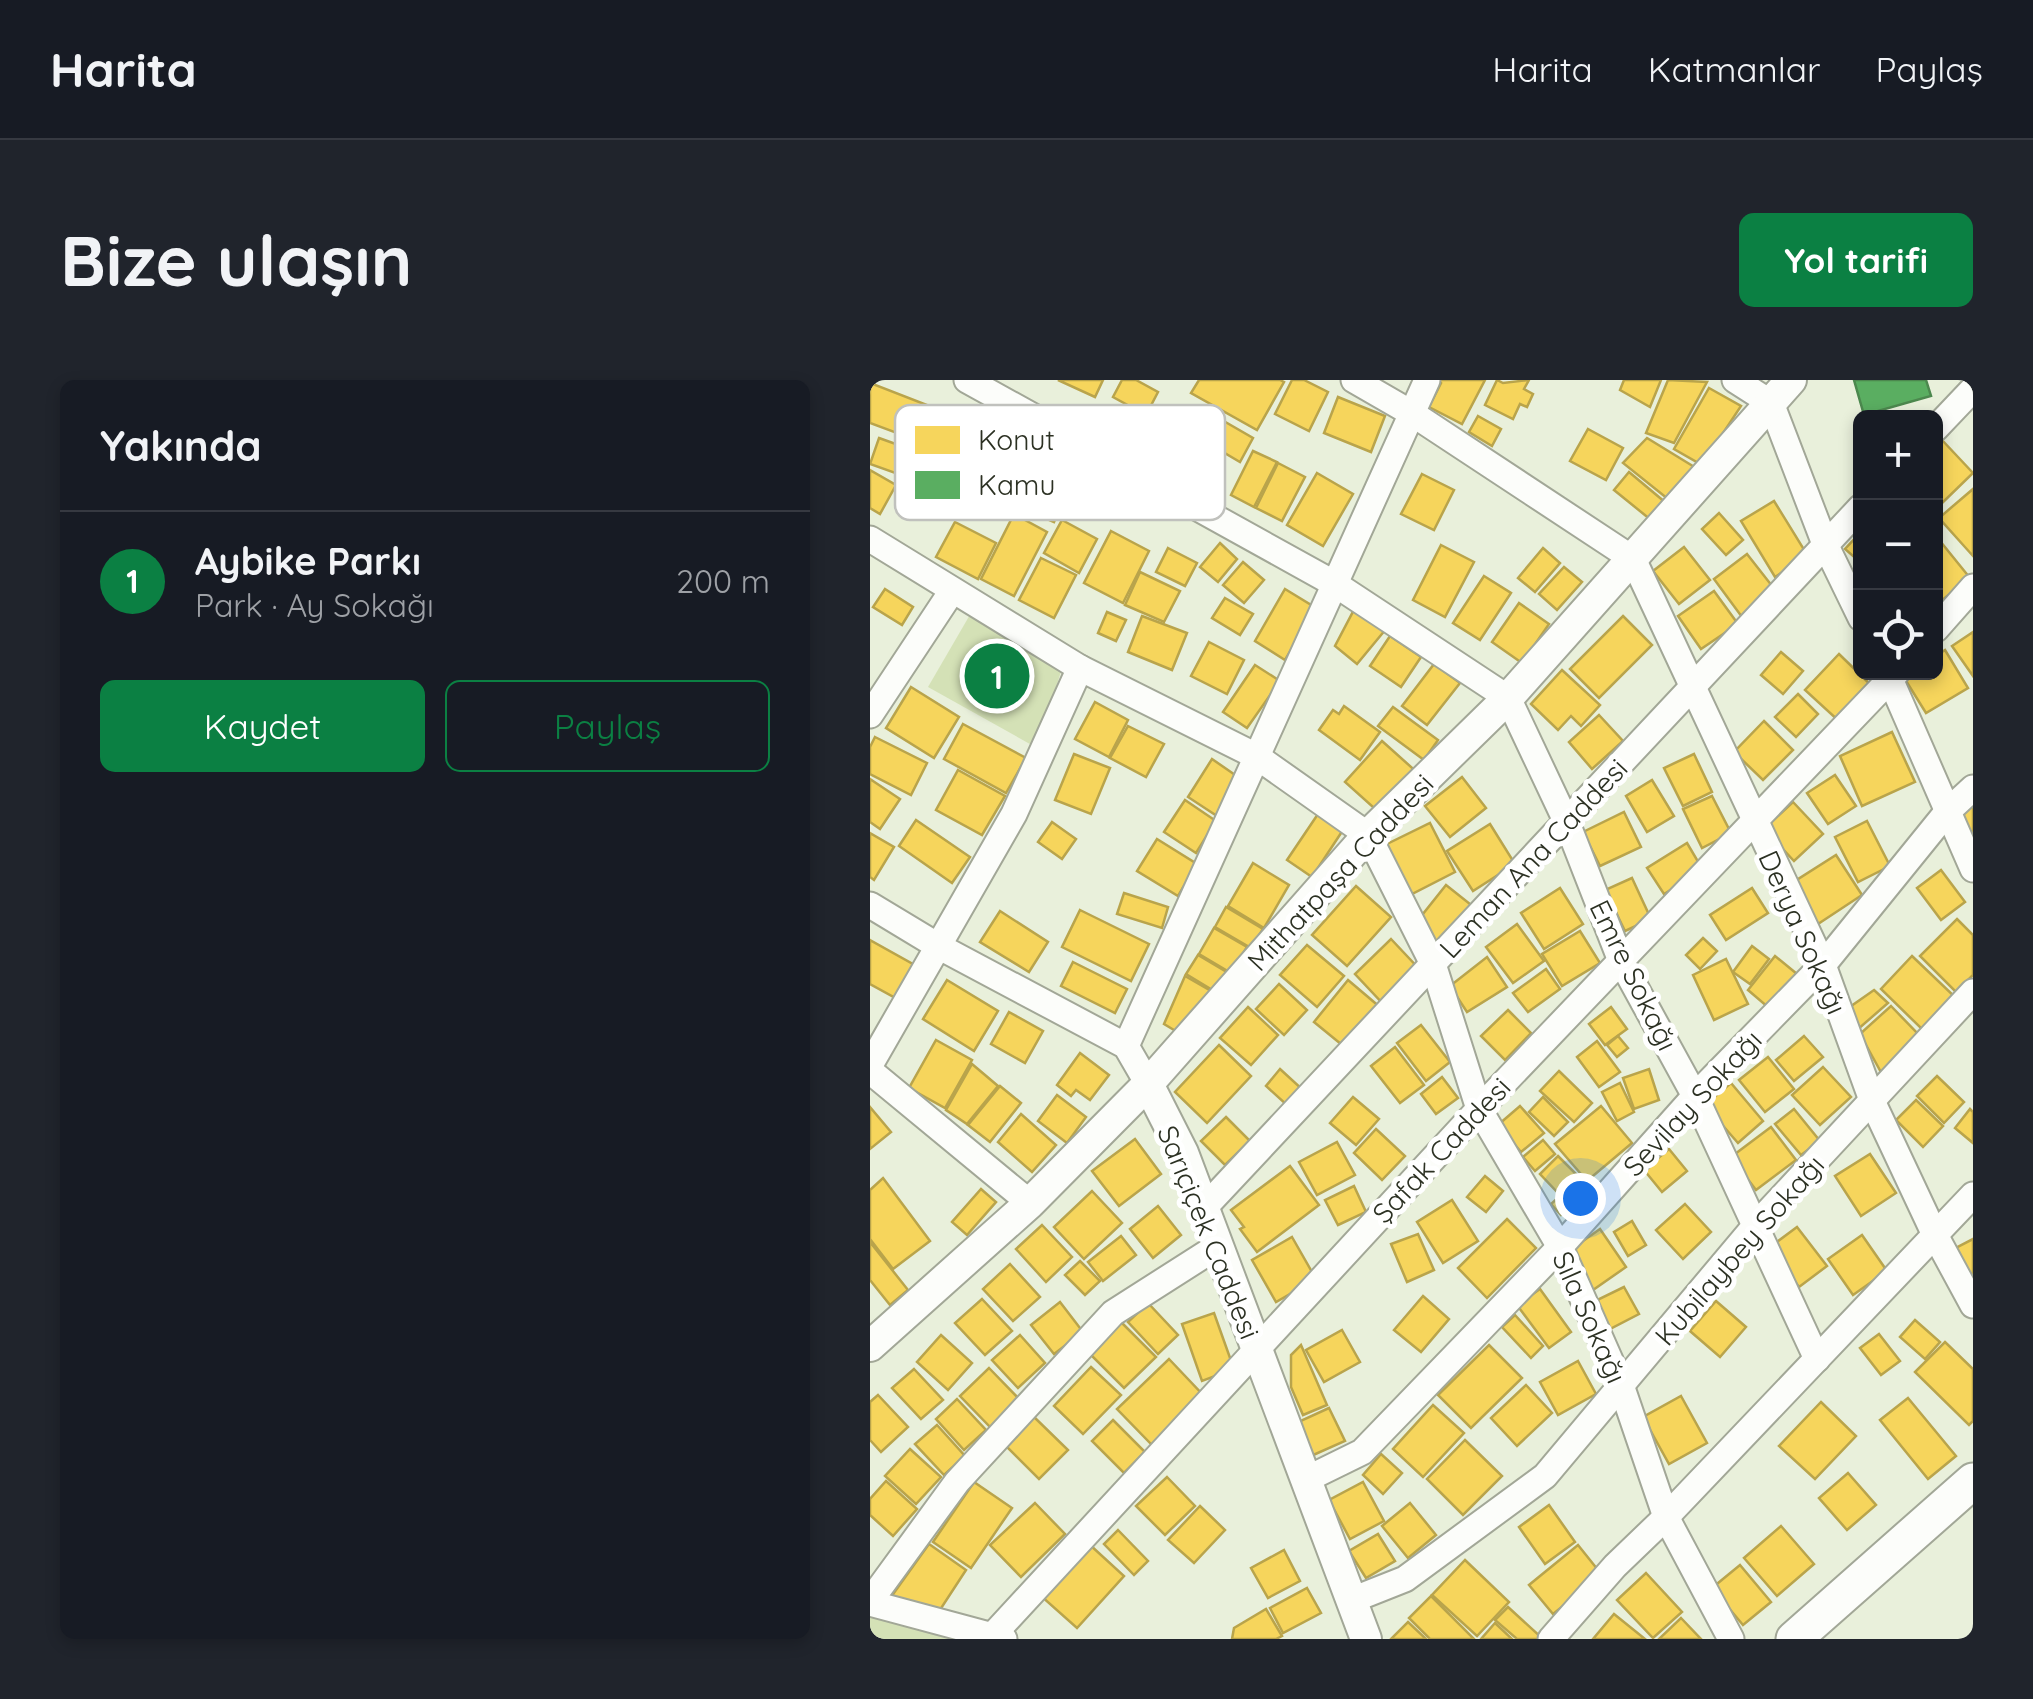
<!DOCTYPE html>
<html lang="tr">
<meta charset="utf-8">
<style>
:root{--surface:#171b24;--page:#20242c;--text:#f1f3f6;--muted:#9ea1a6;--line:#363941;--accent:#0b8043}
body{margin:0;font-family:Quicksand,sans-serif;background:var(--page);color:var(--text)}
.controls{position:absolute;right:30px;top:30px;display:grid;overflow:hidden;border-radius:15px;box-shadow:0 5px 15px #0003}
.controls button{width:90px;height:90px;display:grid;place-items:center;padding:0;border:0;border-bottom:2px solid var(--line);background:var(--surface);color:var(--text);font:50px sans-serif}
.you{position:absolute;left:710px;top:818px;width:35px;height:35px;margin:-25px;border:8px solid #fff;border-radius:50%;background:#1a73e8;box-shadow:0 0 0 15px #1a73e833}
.badge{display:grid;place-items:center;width:65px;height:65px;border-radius:50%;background:var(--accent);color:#fff;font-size:32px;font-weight:700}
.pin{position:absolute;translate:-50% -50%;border:5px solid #fff;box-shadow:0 2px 10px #0006}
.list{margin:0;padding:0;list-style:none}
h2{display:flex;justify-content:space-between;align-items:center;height:130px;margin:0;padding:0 40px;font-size:42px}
h2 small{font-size:32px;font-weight:400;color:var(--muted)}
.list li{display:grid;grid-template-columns:65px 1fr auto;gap:30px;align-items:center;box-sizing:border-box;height:140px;padding:0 40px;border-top:2px solid var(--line)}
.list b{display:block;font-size:38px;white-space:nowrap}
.list p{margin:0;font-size:32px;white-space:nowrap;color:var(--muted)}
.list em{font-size:32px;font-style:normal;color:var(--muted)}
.actions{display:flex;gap:20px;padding:30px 40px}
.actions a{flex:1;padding:22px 0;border:2px solid var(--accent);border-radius:15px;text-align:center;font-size:35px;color:var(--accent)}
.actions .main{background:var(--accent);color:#fff}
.icon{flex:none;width:55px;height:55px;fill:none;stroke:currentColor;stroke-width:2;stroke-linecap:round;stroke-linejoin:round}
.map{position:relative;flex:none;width:1103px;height:1259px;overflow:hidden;border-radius:15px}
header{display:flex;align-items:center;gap:60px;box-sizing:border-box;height:140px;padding:0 50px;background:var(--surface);border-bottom:2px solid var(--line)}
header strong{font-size:48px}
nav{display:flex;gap:55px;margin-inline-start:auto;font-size:35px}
.intro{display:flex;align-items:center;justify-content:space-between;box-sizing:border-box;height:240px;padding:0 60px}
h1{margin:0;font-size:70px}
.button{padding:25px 45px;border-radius:15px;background:var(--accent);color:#fff;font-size:35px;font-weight:700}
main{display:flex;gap:60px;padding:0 60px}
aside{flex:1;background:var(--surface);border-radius:15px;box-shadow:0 5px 15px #0003}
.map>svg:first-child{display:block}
.green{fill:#d4e1b6}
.homes{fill:#f6d55c;stroke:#b9a44b;stroke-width:2.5}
.public{fill:#5aae61;stroke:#4c884e;stroke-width:2.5}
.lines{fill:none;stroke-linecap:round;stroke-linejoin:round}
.minor-casing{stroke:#a2a797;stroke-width:29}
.tertiary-casing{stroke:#a2a797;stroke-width:34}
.secondary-casing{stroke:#a2a797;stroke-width:39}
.minor{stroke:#fcfdfa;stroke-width:25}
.tertiary{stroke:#fcfdfa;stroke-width:30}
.secondary{stroke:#fcfdfa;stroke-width:35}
.labels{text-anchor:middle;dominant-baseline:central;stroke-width:10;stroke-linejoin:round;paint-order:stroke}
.street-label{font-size:28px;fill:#2c3123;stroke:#fff}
.key{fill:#fff;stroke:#c0c1bd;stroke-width:2.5}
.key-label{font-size:28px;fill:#2c3123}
</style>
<header>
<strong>Harita</strong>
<nav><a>Harita</a><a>Katmanlar</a><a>Paylaş</a></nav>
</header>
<div class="intro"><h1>Bize ulaşın</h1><a class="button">Yol tarifi</a></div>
<main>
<aside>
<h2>Yakında<small></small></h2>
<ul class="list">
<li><span class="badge">1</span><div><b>Aybike Parkı</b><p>Park · Ay Sokağı</p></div><em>200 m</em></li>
</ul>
<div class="actions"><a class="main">Kaydet</a><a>Paylaş</a></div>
</aside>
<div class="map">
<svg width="1103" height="1259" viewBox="0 0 1103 1259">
<rect width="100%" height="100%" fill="#e9f0db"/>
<g class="green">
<polygon points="101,233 193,285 167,368 58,307"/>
<polygon points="0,1234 109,1259 0,1259"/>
</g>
<g class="homes">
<polygon points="188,0 233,0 225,17"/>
<polygon points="252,0 266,0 288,12 276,35 243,17"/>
<polygon points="329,0 410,0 414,2 387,50 321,13"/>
<polygon points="422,0 434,0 458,12 439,51 405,34"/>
<polygon points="567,0 615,0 592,44 559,27 571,3"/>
<polygon points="627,0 633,3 659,0 654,9 663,14 657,27 650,24 643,39 615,25"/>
<polygon points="754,0 791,0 780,27 750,10"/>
<polygon points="798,0 837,2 804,63 776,53"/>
<polygon points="0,3 80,34 67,68 0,43"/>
<polygon points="839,8 871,26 832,85 804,69"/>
<polygon points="468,17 515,36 501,72 454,53"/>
<polygon points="345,36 383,58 370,82 331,59"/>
<polygon points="608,36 631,49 622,66 599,52"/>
<polygon points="718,49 753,68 736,100 700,81"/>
<polygon points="9,58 37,68 28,94 0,84"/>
<polygon points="777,58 826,88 798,119 753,83"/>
<polygon points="1072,60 1103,93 1068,127 1066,124 1066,66"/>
<polygon points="383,71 407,82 384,127 361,115"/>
<polygon points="408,83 435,97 412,141 386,128"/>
<polygon points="0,90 26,105 10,134 0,128"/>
<polygon points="759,92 796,123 781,140 744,110"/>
<polygon points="447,93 483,114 453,166 417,145"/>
<polygon points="552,94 584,110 564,150 531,134"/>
<polygon points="163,108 193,120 184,142 154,129"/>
<polygon points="1103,109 1103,176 1069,138"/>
<polygon points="904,121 938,176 905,197 871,141"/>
<polygon points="849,133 873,160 856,175 832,149"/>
<polygon points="144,134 177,152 144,216 111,199"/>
<polygon points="192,140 227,159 209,193 174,173"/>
<polygon points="85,142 126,163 108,199 66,177"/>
<polygon points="241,151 279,171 253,223 214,203"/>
<polygon points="991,152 991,183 975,169"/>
<polygon points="1066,156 1100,198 1071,221 1066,215"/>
<polygon points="350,163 367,179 348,202 330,187"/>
<polygon points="571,165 604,182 575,237 543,220"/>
<polygon points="814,167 840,200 809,224 783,191"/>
<polygon points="298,168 327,183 315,206 286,192"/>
<polygon points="673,168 690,183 665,212 648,198"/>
<polygon points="877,174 906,211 872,237 844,199"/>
<polygon points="171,178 206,195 184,238 149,220"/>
<polygon points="373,182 394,200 374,223 353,205"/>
<polygon points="694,187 712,202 687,230 669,214"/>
<polygon points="270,192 310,211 294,242 255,225"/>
<polygon points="614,196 641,213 610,260 583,243"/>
<polygon points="15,209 43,227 32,245 3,227"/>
<polygon points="415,209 446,228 415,280 385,261"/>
<polygon points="844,211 868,244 831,269 808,236"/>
<polygon points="355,218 383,234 370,255 342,238"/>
<polygon points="649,223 679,244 652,283 622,262"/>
<polygon points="486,226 516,249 487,284 465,266"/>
<polygon points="237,232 256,240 246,261 228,253"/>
<polygon points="272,236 317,253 302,290 258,272"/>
<polygon points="753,236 782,265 729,318 700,289"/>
<polygon points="1103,252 1103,296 1082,266"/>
<polygon points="520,256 551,277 531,307 500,286"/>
<polygon points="339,262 374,280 357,314 321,296"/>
<polygon points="1075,270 1098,308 1056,333 1033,296 1039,292 1066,292 1066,276"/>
<polygon points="911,272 933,291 913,314 891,295"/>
<polygon points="969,274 1005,309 971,343 935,310"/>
<polygon points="564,284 590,303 557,345 532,326"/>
<polygon points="385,285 410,301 377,348 353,332"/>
<polygon points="692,290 730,325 711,346 701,336 688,350 661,324"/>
<polygon points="41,307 89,337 64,378 16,348"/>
<polygon points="928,314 948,334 926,357 905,337"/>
<polygon points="225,322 258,340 239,377 205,359"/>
<polygon points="474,326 510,352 490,380 449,350 463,330 469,334"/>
<polygon points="523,327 568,360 554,380 508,346"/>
<polygon points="729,335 753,361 722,389 699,362"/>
<polygon points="894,341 923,370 893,400 864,372"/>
<polygon points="93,344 156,378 136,413 74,379"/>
<polygon points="258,346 294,364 276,397 240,378"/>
<polygon points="1022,352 1045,402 992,426 970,376"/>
<polygon points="5,357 57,383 41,415 0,394 0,367"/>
<polygon points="512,361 550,395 513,436 475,402"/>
<polygon points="204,374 240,388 221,434 185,420"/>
<polygon points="824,374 842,412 813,426 794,388"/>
<polygon points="342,379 371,399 347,436 318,417"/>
<polygon points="88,390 135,416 112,455 66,430"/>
<polygon points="965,395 986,426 958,444 937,413"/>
<polygon points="592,397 616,428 580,457 555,426"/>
<polygon points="0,399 30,419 10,449 0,442"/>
<polygon points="782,400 804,436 777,452 756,416"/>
<polygon points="842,416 861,453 832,468 813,429"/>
<polygon points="315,420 346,441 326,473 294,452"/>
<polygon points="1103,421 1103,463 1091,431"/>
<polygon points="923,422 953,454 924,481 894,449"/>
<polygon points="450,431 475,447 442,497 417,480"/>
<polygon points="754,432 771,467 730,486 713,452"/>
<polygon points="46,440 100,477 82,503 29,466"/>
<polygon points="997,441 1020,486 988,502 965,457"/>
<polygon points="182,442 206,459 192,479 168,462"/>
<polygon points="560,443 585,492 540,515 515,465"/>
<polygon points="620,444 645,484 603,511 577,471"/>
<polygon points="0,453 24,467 4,500 0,497"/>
<polygon points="287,459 327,484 308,516 267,491"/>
<polygon points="817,463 833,490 794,514 777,488"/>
<polygon points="966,475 992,515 948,544 922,503"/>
<polygon points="383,483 419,505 394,548 358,526"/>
<polygon points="1071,490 1095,522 1071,540 1047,508"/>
<polygon points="762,498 781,539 755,551 735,510"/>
<polygon points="576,505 605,528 564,567 549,539"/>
<polygon points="486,506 521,537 477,586 442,555"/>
<polygon points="690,508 713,544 674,569 651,533"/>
<polygon points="882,508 898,533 856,560 840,535"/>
<polygon points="254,513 298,527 292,548 247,534"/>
<polygon points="356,527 393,549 381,568 345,547"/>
<polygon points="210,530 279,564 261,601 192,567"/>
<polygon points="130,531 178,562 159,592 110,562"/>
<polygon points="1087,539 1103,555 1103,595 1086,612 1050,576"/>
<polygon points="647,544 674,581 643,603 616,567"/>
<polygon points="344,548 377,567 361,593 329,574"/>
<polygon points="710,551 730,583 692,606 672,574"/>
<polygon points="833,558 847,571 830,589 816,575"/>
<polygon points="521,559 552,592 516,627 485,594"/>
<polygon points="0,560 50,588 31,621 0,604"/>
<polygon points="437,565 474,596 447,627 410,595"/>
<polygon points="882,566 899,579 880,604 863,592"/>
<polygon points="328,575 360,594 349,614 316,594"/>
<polygon points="905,576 927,594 899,628 878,610"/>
<polygon points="1042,576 1086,618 1054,651 1011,609"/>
<polygon points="617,577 637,607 597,632 580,606"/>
<polygon points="856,579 878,624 844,640 823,595"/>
<polygon points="203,582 257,609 245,633 191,606"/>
<polygon points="676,589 690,609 658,632 643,613"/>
<polygon points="315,596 348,615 314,656 294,644"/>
<polygon points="77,600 128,631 104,671 53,639"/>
<polygon points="478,600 511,628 477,669 444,642"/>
<polygon points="409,604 437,630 414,655 386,629"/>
<polygon points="1004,610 1018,623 987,650 977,629"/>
<polygon points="1021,626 1050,656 1012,694 990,654"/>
<polygon points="378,627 408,655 381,685 350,658"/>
<polygon points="741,627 757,649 735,665 719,644"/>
<polygon points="638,630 661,653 635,680 611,656"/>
<polygon points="139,632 173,651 155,683 121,664"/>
<polygon points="551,645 580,682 556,701 527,663"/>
<polygon points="748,656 758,668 747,677 737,665"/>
<polygon points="934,656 953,677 924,701 906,680"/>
<polygon points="66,660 102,680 75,728 39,708"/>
<polygon points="727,661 750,692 729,707 707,677"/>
<polygon points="349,665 381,696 337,743 305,712"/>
<polygon points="525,667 554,705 530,723 501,686"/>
<polygon points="210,673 239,695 220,720 206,710 201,716 187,705"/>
<polygon points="898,677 924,709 895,732 869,700"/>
<polygon points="102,684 128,706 97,744 76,730"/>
<polygon points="953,687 981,717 950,745 922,715"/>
<polygon points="410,689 433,710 418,726 396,706"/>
<polygon points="779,689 789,720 764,729 753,698"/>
<polygon points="689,691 722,723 704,742 670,711"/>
<polygon points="1067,696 1094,722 1074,743 1047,716"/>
<polygon points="572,697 588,718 566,734 551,714"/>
<polygon points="750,703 764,732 747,741 732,712"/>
<polygon points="861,703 893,741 868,763 835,725"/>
<polygon points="130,706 151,723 120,762 98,745"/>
<polygon points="187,715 216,737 197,763 168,741"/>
<polygon points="483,717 509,739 486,765 460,743"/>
<polygon points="673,717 698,742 684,756 659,732"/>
<polygon points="1046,720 1073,746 1053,767 1026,740"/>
<polygon points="650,726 674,753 651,772 628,745"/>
<polygon points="731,726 762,763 717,801 685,764"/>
<polygon points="0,727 21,752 0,769"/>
<polygon points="924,729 950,761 931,775 905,744"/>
<polygon points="1100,729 1103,732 1103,763 1085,748"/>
<polygon points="151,734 186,765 162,792 128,762"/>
<polygon points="356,737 380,761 355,785 331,761"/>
<polygon points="901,747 926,780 886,810 861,777"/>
<polygon points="506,749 535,776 512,800 484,773"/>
<polygon points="265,759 291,794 249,826 222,791"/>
<polygon points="673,760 685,774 665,791 653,777"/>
<polygon points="467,762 485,795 447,815 429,782"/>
<polygon points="799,769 817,791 792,812 774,790"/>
<polygon points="1000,774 1026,813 991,836 965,796"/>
<polygon points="688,776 708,796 689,814 670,794"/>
<polygon points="420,786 449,825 387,872 370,849 374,847 361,830"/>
<polygon points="615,796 633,811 616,832 597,817"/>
<polygon points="13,798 60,861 23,889 0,859 0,810"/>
<polygon points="484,806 496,832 468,845 455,820"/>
<polygon points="111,809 126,822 97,855 82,842"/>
<polygon points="222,811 252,843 214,879 184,847"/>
<polygon points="692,814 702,825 691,835 681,824"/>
<polygon points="582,820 608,861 573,883 547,842"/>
<polygon points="815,824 841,852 813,879 786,850"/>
<polygon points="288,826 311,855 283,878 260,849"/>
<polygon points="637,839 666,868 617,918 588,888"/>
<polygon points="762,841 776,865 758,876 744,852"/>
<polygon points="172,845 202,877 176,902 146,869"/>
<polygon points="927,847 957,886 929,907 900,867"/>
<polygon points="730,849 756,887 723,910 696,873"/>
<polygon points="548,854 564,890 537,902 521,864"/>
<polygon points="992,855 1017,891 983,915 958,879"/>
<polygon points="251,856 266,875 233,901 218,882"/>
<polygon points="422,857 446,899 406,922 382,880"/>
<polygon points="1103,859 1103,905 1080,871"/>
<polygon points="0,862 38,910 20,925 0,900"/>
<polygon points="210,881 230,901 215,915 195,895"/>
<polygon points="140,884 170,917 143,941 113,909"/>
<polygon points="754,907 769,934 738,950 723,922"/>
<polygon points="670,909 701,952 679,968 647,925"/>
<polygon points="553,916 579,939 551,972 524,950"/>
<polygon points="112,919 142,951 115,975 85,943"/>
<polygon points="846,921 876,947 850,977 820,951"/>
<polygon points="190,922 213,952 184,974 161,945"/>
<polygon points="278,923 308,955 288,974 258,942"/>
<polygon points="344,933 364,989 332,1001 312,944"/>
<polygon points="645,935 673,966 661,978 632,947"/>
<polygon points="1045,940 1070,962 1055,979 1030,957"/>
<polygon points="251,942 286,977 254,1008 219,973"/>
<polygon points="472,950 490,982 454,1002 436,970"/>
<polygon points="1009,954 1030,981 1011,995 990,968"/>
<polygon points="71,955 102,983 78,1010 47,982"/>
<polygon points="150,955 175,983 148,1008 122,980"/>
<polygon points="1075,962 1103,989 1103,1041 1099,1045 1045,992"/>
<polygon points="431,965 457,1025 433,1035 421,1007 421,975"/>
<polygon points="619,965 652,998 601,1048 568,1015"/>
<polygon points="299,979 334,1016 282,1065 247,1029"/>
<polygon points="708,981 726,1014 688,1035 670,1002"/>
<polygon points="221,987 251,1015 213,1054 184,1026"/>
<polygon points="119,988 153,1023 124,1051 90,1016"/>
<polygon points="44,989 73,1020 51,1039 22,1008"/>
<polygon points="656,1005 682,1033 647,1066 621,1038"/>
<polygon points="8,1015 38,1047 11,1072 0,1060 0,1022"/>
<polygon points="811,1016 837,1063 799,1084 773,1037"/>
<polygon points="1038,1018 1086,1076 1058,1099 1010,1040"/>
<polygon points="87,1019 116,1050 94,1070 66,1039"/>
<polygon points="951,1022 986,1056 945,1099 909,1066"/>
<polygon points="563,1025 594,1053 553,1097 523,1069"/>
<polygon points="459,1028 475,1061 441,1076 426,1043"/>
<polygon points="162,1035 198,1070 169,1099 134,1064"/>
<polygon points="243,1040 275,1072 254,1093 222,1061"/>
<polygon points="67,1045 95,1076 74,1095 45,1064"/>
<polygon points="595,1060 632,1096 593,1135 557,1099"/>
<polygon points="40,1069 71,1097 46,1124 15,1096"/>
<polygon points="511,1074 532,1093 513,1114 493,1095"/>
<polygon points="978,1093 1006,1125 977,1150 949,1118"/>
<polygon points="297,1097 325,1126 295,1155 266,1126"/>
<polygon points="16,1101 47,1129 23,1156 0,1135 0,1119"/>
<polygon points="104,1102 142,1128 101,1188 63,1162"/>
<polygon points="493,1102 514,1141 480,1159 459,1120"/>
<polygon points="165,1123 195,1154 151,1197 120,1165"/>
<polygon points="540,1123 566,1155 538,1178 512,1146"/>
<polygon points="679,1125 705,1162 675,1184 649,1147"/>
<polygon points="330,1126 355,1150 324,1183 298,1160"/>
<polygon points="911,1146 944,1184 907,1216 874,1178"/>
<polygon points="248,1150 278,1181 264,1195 234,1164"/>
<polygon points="508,1154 525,1181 496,1198 479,1171"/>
<polygon points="59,1164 96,1190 66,1236 21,1217"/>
<polygon points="219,1164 254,1196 207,1248 171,1216"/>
<polygon points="708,1165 732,1195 683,1234 659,1205"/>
<polygon points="414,1170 430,1201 398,1218 381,1188"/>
<polygon points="595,1180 639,1222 607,1256 562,1215"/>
<polygon points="870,1185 901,1222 873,1245 842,1208"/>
<polygon points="776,1193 812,1232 783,1258 747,1220"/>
<polygon points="437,1208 451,1233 413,1253 400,1228"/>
<polygon points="561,1216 604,1259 560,1259 539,1238"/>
<polygon points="638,1227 673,1259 647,1259 625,1240"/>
<polygon points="396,1229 412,1256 406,1259 362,1259 364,1248"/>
<polygon points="744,1234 775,1259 723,1259"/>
<polygon points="811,1238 831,1259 789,1259"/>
<polygon points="538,1242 556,1259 521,1259"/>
<polygon points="625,1243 642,1259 611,1259"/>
</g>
<polygon class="public" points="984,0 1056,0 1061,16 994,35"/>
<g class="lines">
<defs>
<g id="minor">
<polyline points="97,0 465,204 638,318 697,443 751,581 825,716 947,979"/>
<polyline points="484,0 543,34 763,179 953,585 1003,723 1065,855 1103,925"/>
<polyline points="865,0 901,23 955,164 991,238"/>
<polyline points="1066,48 1103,9"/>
<polyline points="0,159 210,288 386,376 498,455 563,584 609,729 690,867 751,1005 796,1137 861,1259"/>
<polyline points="1066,249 1103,207"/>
<polyline points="1017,292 1103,489"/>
<polyline points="0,335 82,211"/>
<polyline points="0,525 68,566 256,666 278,704"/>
<polyline points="256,666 557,0"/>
<polyline points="0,685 144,434 210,288"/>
<polyline points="0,691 160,823"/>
<polyline points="334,828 991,127"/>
<polyline points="435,1100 492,1072 690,867 825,716 953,585 1077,432 1103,408"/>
<polyline points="482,1220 535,1199 675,1096 885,846 1103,612"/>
<polyline points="0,1221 87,1102 243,933 348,866"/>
<polyline points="0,1223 134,1259"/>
<polyline points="123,1255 609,729 1027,292"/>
<polyline points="681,1259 745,1186 796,1137 1103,815"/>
</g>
<g id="tertiary">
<polyline points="278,704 313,773 496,1259"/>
<polyline points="0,966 160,823 278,704 498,455 638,318 921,0"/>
</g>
<polyline id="secondary" points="924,1259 1103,1101"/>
</defs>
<use href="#minor" class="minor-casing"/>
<use href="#tertiary" class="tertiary-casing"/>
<use href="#secondary" class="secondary-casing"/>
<use href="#minor" class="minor"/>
<use href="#tertiary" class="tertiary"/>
<use href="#secondary" class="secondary"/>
</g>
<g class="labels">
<g class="street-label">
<text transform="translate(663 478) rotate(-47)">Leman Ana Caddesi</text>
<text transform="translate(470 492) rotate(-47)">Mithatpaşa Caddesi</text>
<text transform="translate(933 552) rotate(66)">Derya Sokağı</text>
<text transform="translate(764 595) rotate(64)">Emre Sokağı</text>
<text transform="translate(822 723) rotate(-47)">Sevilay Sokağı</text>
<text transform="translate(571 770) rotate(-47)">Şafak Caddesi</text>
<text transform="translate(339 852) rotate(68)">Sarıçiçek Caddesi</text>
<text transform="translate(869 870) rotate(-49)">Kubilaybey Sokağı</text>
<text transform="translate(720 937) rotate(66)">Sıla Sokağı</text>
</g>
</g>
<rect x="25" y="25" width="330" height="115" rx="15" class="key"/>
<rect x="45" y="46" width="45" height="28" fill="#f6d55c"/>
<rect x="45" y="91" width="45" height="28" fill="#5aae61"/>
<g class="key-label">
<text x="108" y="70">Konut</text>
<text x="108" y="115">Kamu</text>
</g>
</svg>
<div class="controls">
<button>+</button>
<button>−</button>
<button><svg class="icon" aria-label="locate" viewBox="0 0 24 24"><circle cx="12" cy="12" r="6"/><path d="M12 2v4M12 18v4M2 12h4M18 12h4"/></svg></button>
</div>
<div class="you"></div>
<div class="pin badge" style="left:127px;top:296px">1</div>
</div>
</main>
